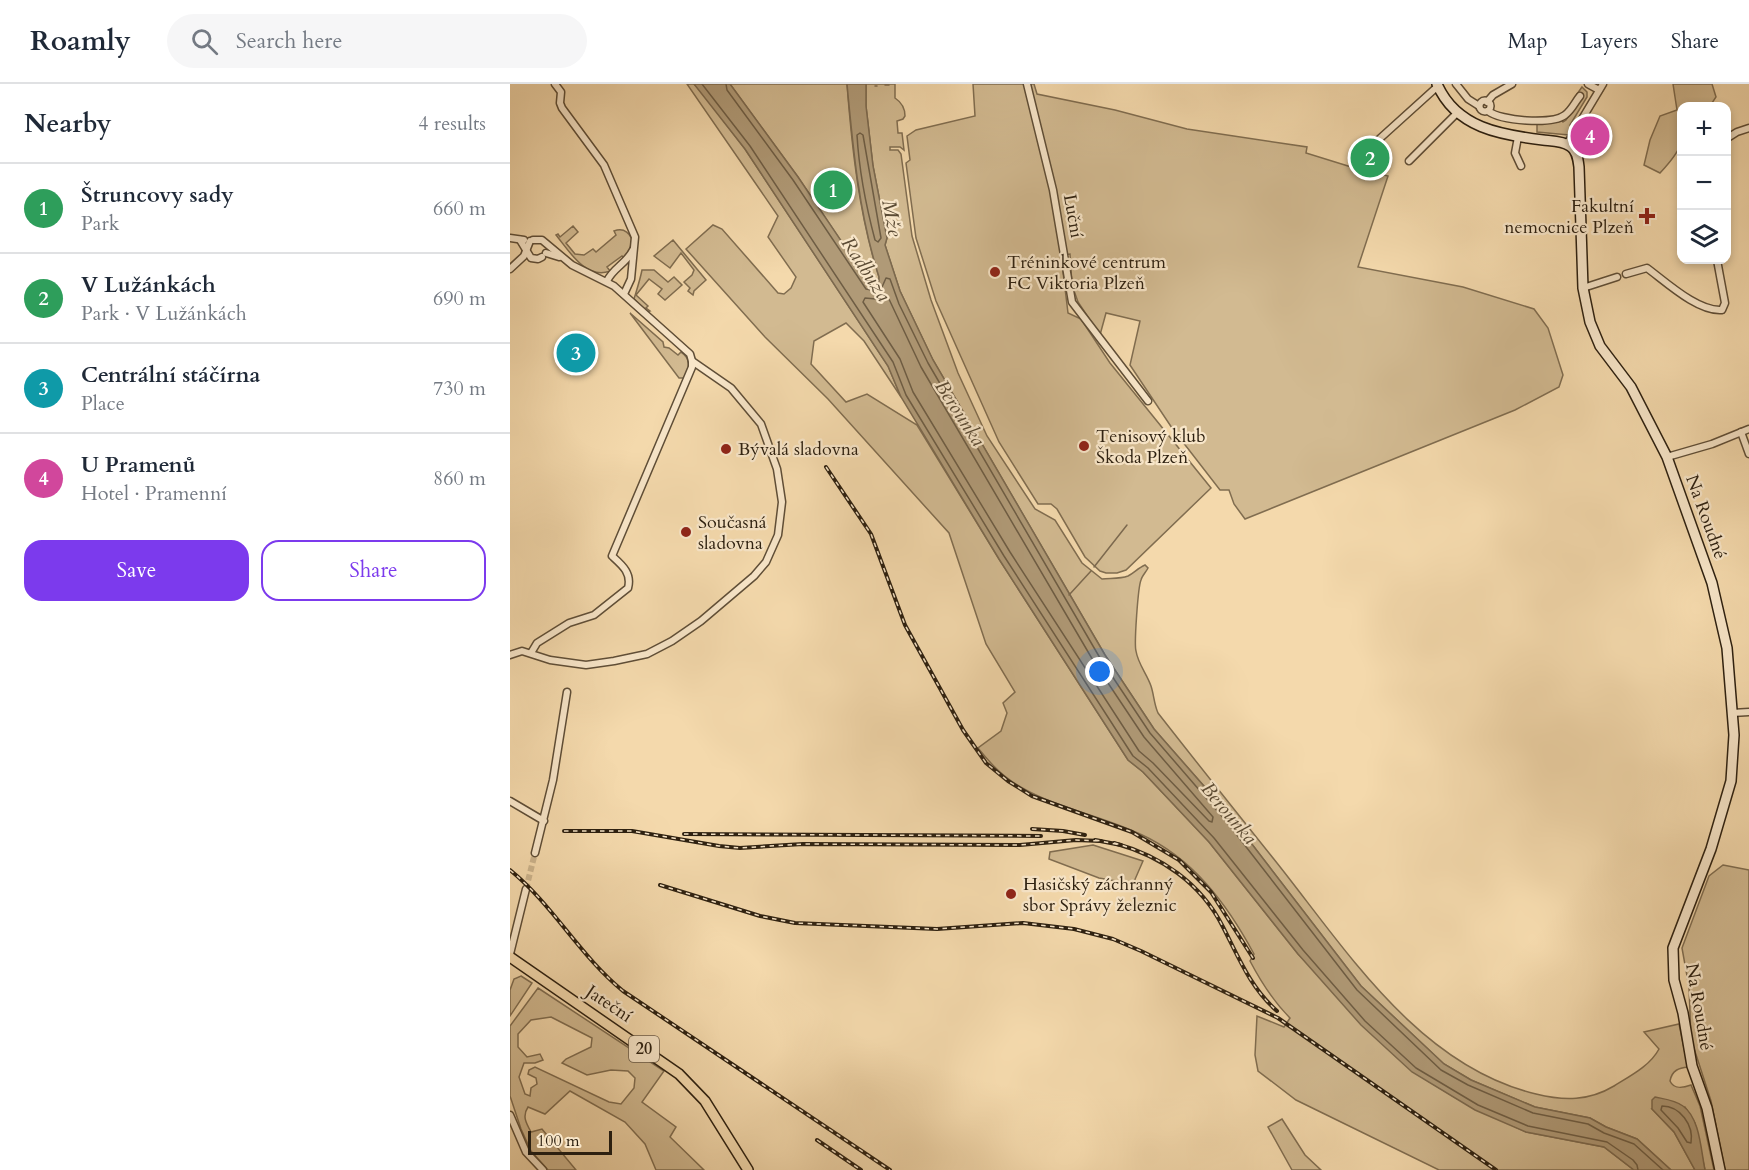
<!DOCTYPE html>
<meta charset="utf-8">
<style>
:root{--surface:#fff;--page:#f6f6f7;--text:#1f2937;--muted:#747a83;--line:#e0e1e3;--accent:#7c3aed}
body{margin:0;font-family:Cardo,serif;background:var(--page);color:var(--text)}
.controls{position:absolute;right:18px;top:18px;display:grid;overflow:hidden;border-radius:12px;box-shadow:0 3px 9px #0003}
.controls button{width:54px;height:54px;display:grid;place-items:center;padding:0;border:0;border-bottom:2px solid var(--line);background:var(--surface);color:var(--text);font:30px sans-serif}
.scale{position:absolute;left:18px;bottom:15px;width:84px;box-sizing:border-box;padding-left:6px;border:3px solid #2d2010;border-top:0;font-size:16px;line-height:21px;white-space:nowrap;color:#2d2010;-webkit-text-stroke:4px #f8e6c9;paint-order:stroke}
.you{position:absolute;left:590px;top:588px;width:21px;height:21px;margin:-15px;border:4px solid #fff;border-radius:50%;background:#1a73e8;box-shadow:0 0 0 9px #1a73e833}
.badge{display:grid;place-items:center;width:39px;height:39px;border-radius:50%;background:var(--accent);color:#fff;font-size:20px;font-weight:700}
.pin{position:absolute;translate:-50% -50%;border:3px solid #fff;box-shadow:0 2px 6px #0006}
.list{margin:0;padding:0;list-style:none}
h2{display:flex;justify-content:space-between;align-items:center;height:78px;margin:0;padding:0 24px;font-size:26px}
h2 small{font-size:20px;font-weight:400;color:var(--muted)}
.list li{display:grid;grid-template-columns:39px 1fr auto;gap:18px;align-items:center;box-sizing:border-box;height:90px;padding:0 24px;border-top:2px solid var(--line)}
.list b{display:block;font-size:22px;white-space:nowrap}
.list p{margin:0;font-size:20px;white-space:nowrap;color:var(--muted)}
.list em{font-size:20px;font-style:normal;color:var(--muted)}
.actions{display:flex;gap:12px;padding:18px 24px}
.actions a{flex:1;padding:14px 0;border:2px solid var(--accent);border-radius:18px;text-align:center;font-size:21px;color:var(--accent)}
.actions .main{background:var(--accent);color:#fff}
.icon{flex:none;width:33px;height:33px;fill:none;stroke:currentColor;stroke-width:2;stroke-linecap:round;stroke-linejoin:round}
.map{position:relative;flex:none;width:1239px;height:1086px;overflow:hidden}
header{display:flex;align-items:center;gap:36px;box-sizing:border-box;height:84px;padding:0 30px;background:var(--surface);border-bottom:2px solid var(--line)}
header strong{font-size:28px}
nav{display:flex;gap:33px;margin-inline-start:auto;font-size:21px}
.search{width:420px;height:54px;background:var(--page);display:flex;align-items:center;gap:15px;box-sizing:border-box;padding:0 21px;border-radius:33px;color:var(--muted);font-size:22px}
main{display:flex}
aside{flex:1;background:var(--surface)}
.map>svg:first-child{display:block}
.green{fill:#d2ba91;stroke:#806d50;stroke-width:1.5;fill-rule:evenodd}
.water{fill:#b09a77;stroke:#7c694e;stroke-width:1.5}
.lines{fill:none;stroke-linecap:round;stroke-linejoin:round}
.shore{stroke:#6e5d44;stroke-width:1.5}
.stream{stroke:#7c694e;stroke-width:1.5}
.street-tunnel{stroke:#ccb48d;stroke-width:6;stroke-dasharray:6 3;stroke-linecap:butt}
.street-casing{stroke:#5f4e37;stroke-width:9}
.secondary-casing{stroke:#2d2010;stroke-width:12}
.primary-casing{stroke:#2d2010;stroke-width:12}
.street{stroke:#f8e6c9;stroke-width:6}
.secondary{stroke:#f8e6c9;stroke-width:9}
.primary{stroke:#f4d9ac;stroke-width:9}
.rail-casing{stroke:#2d2010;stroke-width:4}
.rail{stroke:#f8e6c9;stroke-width:1.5;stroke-dasharray:4.5;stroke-linecap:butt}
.poi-dot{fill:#8f2418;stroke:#f8e6c9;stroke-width:2}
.labels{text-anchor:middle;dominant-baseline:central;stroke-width:4.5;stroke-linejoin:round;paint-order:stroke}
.shield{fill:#f8e6c9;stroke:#6a5b48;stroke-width:1.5}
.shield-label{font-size:16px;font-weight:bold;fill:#2d2010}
.poi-label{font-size:18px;fill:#2d2010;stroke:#f8e6c9;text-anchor:start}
.street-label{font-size:18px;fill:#2d2010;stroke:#f8e6c9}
.water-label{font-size:20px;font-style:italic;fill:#5b4b34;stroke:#f8e6c9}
</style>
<header>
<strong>Roamly</strong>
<div class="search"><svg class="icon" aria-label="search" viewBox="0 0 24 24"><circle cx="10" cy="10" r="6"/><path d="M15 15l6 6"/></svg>Search here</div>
<nav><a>Map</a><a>Layers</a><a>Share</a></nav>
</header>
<main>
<aside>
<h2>Nearby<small>4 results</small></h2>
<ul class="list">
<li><span class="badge" style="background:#2e9e5b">1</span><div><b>Štruncovy sady</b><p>Park</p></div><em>660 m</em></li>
<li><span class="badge" style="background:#2e9e5b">2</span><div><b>V Lužánkách</b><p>Park · V Lužánkách</p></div><em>690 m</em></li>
<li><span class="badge" style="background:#0f9aa8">3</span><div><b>Centrální stáčírna</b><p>Place</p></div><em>730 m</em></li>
<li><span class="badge" style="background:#d1479c">4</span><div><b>U Pramenů</b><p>Hotel · Pramenní</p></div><em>860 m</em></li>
</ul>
<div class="actions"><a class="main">Save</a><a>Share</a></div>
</aside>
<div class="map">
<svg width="1239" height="1086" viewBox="0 0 1239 1086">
<rect width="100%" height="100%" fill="#f4d9ac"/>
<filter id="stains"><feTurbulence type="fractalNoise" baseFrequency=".00333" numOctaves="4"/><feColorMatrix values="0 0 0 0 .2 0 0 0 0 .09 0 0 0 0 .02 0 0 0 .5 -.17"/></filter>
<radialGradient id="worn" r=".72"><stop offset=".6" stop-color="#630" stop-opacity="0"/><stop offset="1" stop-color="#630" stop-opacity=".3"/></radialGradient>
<g class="green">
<path d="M177,0H184L190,6L235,65L378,282L391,313L354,257L336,239L304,257L301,280L336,318L357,310L407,341L489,475L618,676L633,688L699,758L788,870L913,994L946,1014L1016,1048L1094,1063L1124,1086H929L786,1016L748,987L745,971L747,932L774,943L780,934C762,916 751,898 740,877L744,870C717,820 683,774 630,750C589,730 531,721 496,693C485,685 476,674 468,664L491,647L497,629L493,619L505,608L476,560L439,449L318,315L255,253L176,165L203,141L212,145L268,209L274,210L281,204L286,193L258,153L268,132Z"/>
<path d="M220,0H337C342,65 349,131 369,193L367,200L361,202L288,93Z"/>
<path d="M356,0H385V14C391,18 395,24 395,32L393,35L387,37L388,49H392L394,66L390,63H380V66H388L391,70L402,152L421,216L448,289L477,352L525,425L545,436L572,479L592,495C600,494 610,495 618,492C624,489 628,484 635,481L638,484C636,488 632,492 631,496C628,503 624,560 626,567C628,580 637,590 641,602C644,611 644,620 648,629C687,679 727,729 767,779C837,867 909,982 1026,1010C1054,1017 1079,1017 1104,1002C1120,992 1140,982 1149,965L1134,948L1169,940L1178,983C1169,984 1162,986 1160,997C1164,1006 1173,1004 1181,1001L1190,1022L1204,1086H1195L1185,1039L1175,1023L1142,1025L1164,1048L1185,1086H1161L1127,1055L1096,1043L1080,1034L1025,1023L961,996L934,980L851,902L721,733L644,645L595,571L423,276L390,207L375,161L377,154L363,82L356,22Z"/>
<polygon points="463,0 524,0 527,10 605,26 677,45 797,63 796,69 851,86 862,61 868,62 858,87 878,92 848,183 953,203 1024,225 1038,244 1053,291 1049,303 1005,326 735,435 724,420 719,406 710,406 662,344 620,281 630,237 596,229 590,251 568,218 562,201 560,170 551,171 558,229 571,235 600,279 701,404 616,486 607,489 596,489 590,487 575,473 547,425 541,420 528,420 489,358 426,217 406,154 396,79 400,76 397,52 406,46 465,32"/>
<path d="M1163,0H1202L1206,13L1200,22H1172C1172,59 1176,61 1150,89L1134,81L1140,56L1150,32L1167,26Z"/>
<polygon points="1072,3 1077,8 1077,13 1060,41 1064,44 1059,51 1027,48 1027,39 1051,35 1053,38 1056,36 1071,13 1067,10"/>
<path d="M63,142L68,148L56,159L65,170L74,171L83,165L86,168L106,151L104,147C112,144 118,147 122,155L119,170L115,175L112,172L97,183L100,187C76,196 59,167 46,151L48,150L50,153Z"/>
<polygon points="163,156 196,196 184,207 183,211 178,207 180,204 174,198 182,191 184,186 171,169 160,184 144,172"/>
<path d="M132,186H144L158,198L164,193L172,201L155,216L148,210L152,205L139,195L126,211L138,222L136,224L140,227L137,228L124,215C127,205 130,196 132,186Z"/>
<path d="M120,229L153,258L154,263L159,264L168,271L171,268C182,275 179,285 174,294H169Z"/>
<polygon points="583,761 633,777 623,800 589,794 539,775 540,768"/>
<polygon points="1213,781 1239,786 1239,1086 1215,1086 1201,1017 1181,955 1179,903 1172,864 1199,792"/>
<polygon points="11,892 22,899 0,932 0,906 4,895"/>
<path d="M28,904L154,987L132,1018L166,1043L160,1053L194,1086H146L135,1060L115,1038L60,1007L35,1030L18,1023C12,1032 16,1039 21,1048L32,1045L66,1086H38L21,1067L11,1045L0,1012V942ZM41,933L82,954L81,963L56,975L52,979L77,991L101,986L118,987L125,994L124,1004L111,1020L99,1018L25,983L19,986L18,990L26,994L27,1000L21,1004L20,1012L15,1010L9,993L14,979H25L33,976L30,970L17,973L8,963V950L21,936Z"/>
<polygon points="772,1035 795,1071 811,1086 782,1086 758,1043"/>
</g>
<g class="water">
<path d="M184,0H220L288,93L361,201L364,202L369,197V193C349,130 343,65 337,0H356V22L363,82L377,154L375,161L390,207L423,276L595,571L644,645L721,733L851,902L934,980L961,996L1025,1023L1080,1034L1096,1043L1127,1055L1161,1086H1124L1094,1063L1016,1048L965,1026L902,988L851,941L788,870L699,758L633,688L618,676L489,475L391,313L378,282L235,65Z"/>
<path d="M1145,1013C1154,1015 1165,1016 1173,1022C1190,1034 1191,1067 1195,1086H1185L1164,1048L1142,1025V1016Z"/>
</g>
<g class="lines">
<g class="shore">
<polyline points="192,0 240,62 383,278 396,311 494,472 623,672 638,684 704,754 793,866 855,937 906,984 968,1021 1018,1042 1097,1058 1123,1076 1127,1081 1128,1086"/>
<polyline points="216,0 217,6 283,96 356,205 367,207 372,203 376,194 380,195 389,220 418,279 590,574 640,649 716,737 847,906 931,986 958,1001 1023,1029 1078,1040 1094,1049 1124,1060 1153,1086"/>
<path d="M350,49L353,51L371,154L368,158L365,156C356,122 349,86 347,51Z"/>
<polygon points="374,212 378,213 411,283 584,578 634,653 703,733 702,738 699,737 643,679 629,667 500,468 403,308 390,275 353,218 355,214 366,215"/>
<path d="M1152,1022C1170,1022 1184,1041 1181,1059L1177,1058L1168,1044L1151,1026Z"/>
</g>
<g class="stream">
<polyline points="375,1 379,1"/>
<polyline points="365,2 367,2"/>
<polyline points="584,483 617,441"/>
<polyline points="559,511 581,487"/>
</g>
<polyline class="street-tunnel" points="16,805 25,769"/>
<defs>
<g id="street">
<polyline points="45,0 51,8 50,19 52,24 94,81 125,153 121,195 114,210"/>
<polyline points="517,0 543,106 562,218 638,317"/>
<polyline points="946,0 958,15 969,22"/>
<polyline points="1078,0 1089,6"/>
<circle cx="975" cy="22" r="5.5"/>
<polyline points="977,18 983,11 1002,0"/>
<path d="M978,27C991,37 1042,41 1055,31C1062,26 1065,18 1070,12"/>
<polyline points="1008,53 1005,69 1011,82"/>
<polyline points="1216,55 1227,48 1239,44"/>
<polyline points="866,58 928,2"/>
<polyline points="1057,60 1093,0"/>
<polyline points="899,77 947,29"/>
<polyline points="0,154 14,156"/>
<polyline points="10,156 21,174 28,175 32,173"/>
<polyline points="36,169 49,173"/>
<polyline points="0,185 14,172 20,157"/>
<path d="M1116,190L1137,184C1156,198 1188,228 1212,226L1215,219L1207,176"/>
<path d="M97,197C103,184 117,179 123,166"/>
<polyline points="1073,204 1107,193"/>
<polyline points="1231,348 1239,370"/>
<polyline points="1157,373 1202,360 1239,345"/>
<path d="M21,569L27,559L59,539L84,531L118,504C122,489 112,481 102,472L182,283V277L180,270L104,202L62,181L32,156H23"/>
<polyline points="0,571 12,567 40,576 76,581 104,577 137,570 162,557 191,537 244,492 256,478 268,451 272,418 267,385 251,340 221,304 182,277"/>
<polyline points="1222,629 1239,628"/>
<polyline points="0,717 34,737"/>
<polyline points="25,769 43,696 57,608"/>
<polyline points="0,870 16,805"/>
<polyline points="0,1031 16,1068 33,1086"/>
</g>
<path id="secondary" d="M927,0C946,44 991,51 1033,56C1041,57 1053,57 1060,62C1067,66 1068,75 1069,83L1073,204L1080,238L1090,262L1121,303L1157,373L1202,499L1217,564L1224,651L1221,697L1201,765L1163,864L1164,896L1173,929L1182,982L1197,1024L1210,1086"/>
<polyline id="primary" points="0,873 169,990 195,1017 238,1086"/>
</defs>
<use href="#street" class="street-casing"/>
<use href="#secondary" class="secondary-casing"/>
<use href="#primary" class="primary-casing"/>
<use href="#street" class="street"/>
<use href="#secondary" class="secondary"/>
<use href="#primary" class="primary"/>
<defs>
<g id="rail">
<polyline points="316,383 361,450 395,541 453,646 476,679 498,697 522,712 622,748 669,776 701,808 743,874"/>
<polyline points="522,745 553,747 575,751"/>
<polyline points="54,747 122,747 209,762 230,764 293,760 510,761 566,756 591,757"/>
<polyline points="174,750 531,752"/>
<polyline points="585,756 611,761"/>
<path d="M604,759C651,772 691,799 713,843C729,874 740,903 767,927"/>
<path d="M0,786C43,821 70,872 113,907L380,1086"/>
<polyline points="150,801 250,832 285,839 427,845 513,839 564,845 603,855 631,867 768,934 986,1086"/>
<polyline points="307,1056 351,1086"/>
</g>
</defs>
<use href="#rail" class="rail-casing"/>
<use href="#rail" class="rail"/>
</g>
<g class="poi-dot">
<path d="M1134 123h6v6h6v6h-6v6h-6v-6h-6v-6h6z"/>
<circle cx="485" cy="188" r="6"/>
<circle cx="574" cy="362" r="6"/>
<circle cx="216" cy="365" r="6"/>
<circle cx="176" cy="448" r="6"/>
<circle cx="501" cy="810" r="6"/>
</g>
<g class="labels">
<rect class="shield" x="119" y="952" width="30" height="26" rx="4.5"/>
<g class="shield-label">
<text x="134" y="965">20</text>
</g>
<g class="poi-label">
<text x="1124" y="122" text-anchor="end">Fakultní<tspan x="1124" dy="21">nemocnice Plzeň</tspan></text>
<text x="497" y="178">Tréninkové centrum<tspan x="497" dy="21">FC Viktoria Plzeň</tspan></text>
<text x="586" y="352">Tenisový klub<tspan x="586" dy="21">Škoda Plzeň</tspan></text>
<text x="228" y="365">Bývalá sladovna</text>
<text x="188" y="438">Současná<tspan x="188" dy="21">sladovna</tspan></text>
<text x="513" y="800">Hasičský záchranný<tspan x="513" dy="21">sbor Správy železnic</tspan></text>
</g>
<g class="street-label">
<text transform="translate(563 132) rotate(80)">Luční</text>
<text transform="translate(1196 433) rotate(70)">Na Roudné</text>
<text transform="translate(99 920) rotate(34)">Jateční</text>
<text transform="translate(1189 923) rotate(80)">Na Roudné</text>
</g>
<g class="water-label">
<text transform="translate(382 134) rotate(79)">Mže</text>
<text transform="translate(356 185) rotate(57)">Radbuza</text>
<text transform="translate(450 329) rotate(57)">Berounka</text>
<text transform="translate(719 729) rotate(50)">Berounka</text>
</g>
</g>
<rect width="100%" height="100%" filter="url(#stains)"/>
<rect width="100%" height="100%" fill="url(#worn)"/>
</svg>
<div class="controls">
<button>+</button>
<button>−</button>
<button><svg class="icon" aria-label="layers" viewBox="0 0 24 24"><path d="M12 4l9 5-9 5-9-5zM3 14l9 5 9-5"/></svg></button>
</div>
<div class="scale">100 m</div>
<div class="you"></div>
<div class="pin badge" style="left:323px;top:106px;background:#2e9e5b">1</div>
<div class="pin badge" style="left:860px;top:74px;background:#2e9e5b">2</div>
<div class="pin badge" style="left:66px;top:269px;background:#0f9aa8">3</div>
<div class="pin badge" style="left:1080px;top:52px;background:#d1479c">4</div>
</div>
</main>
